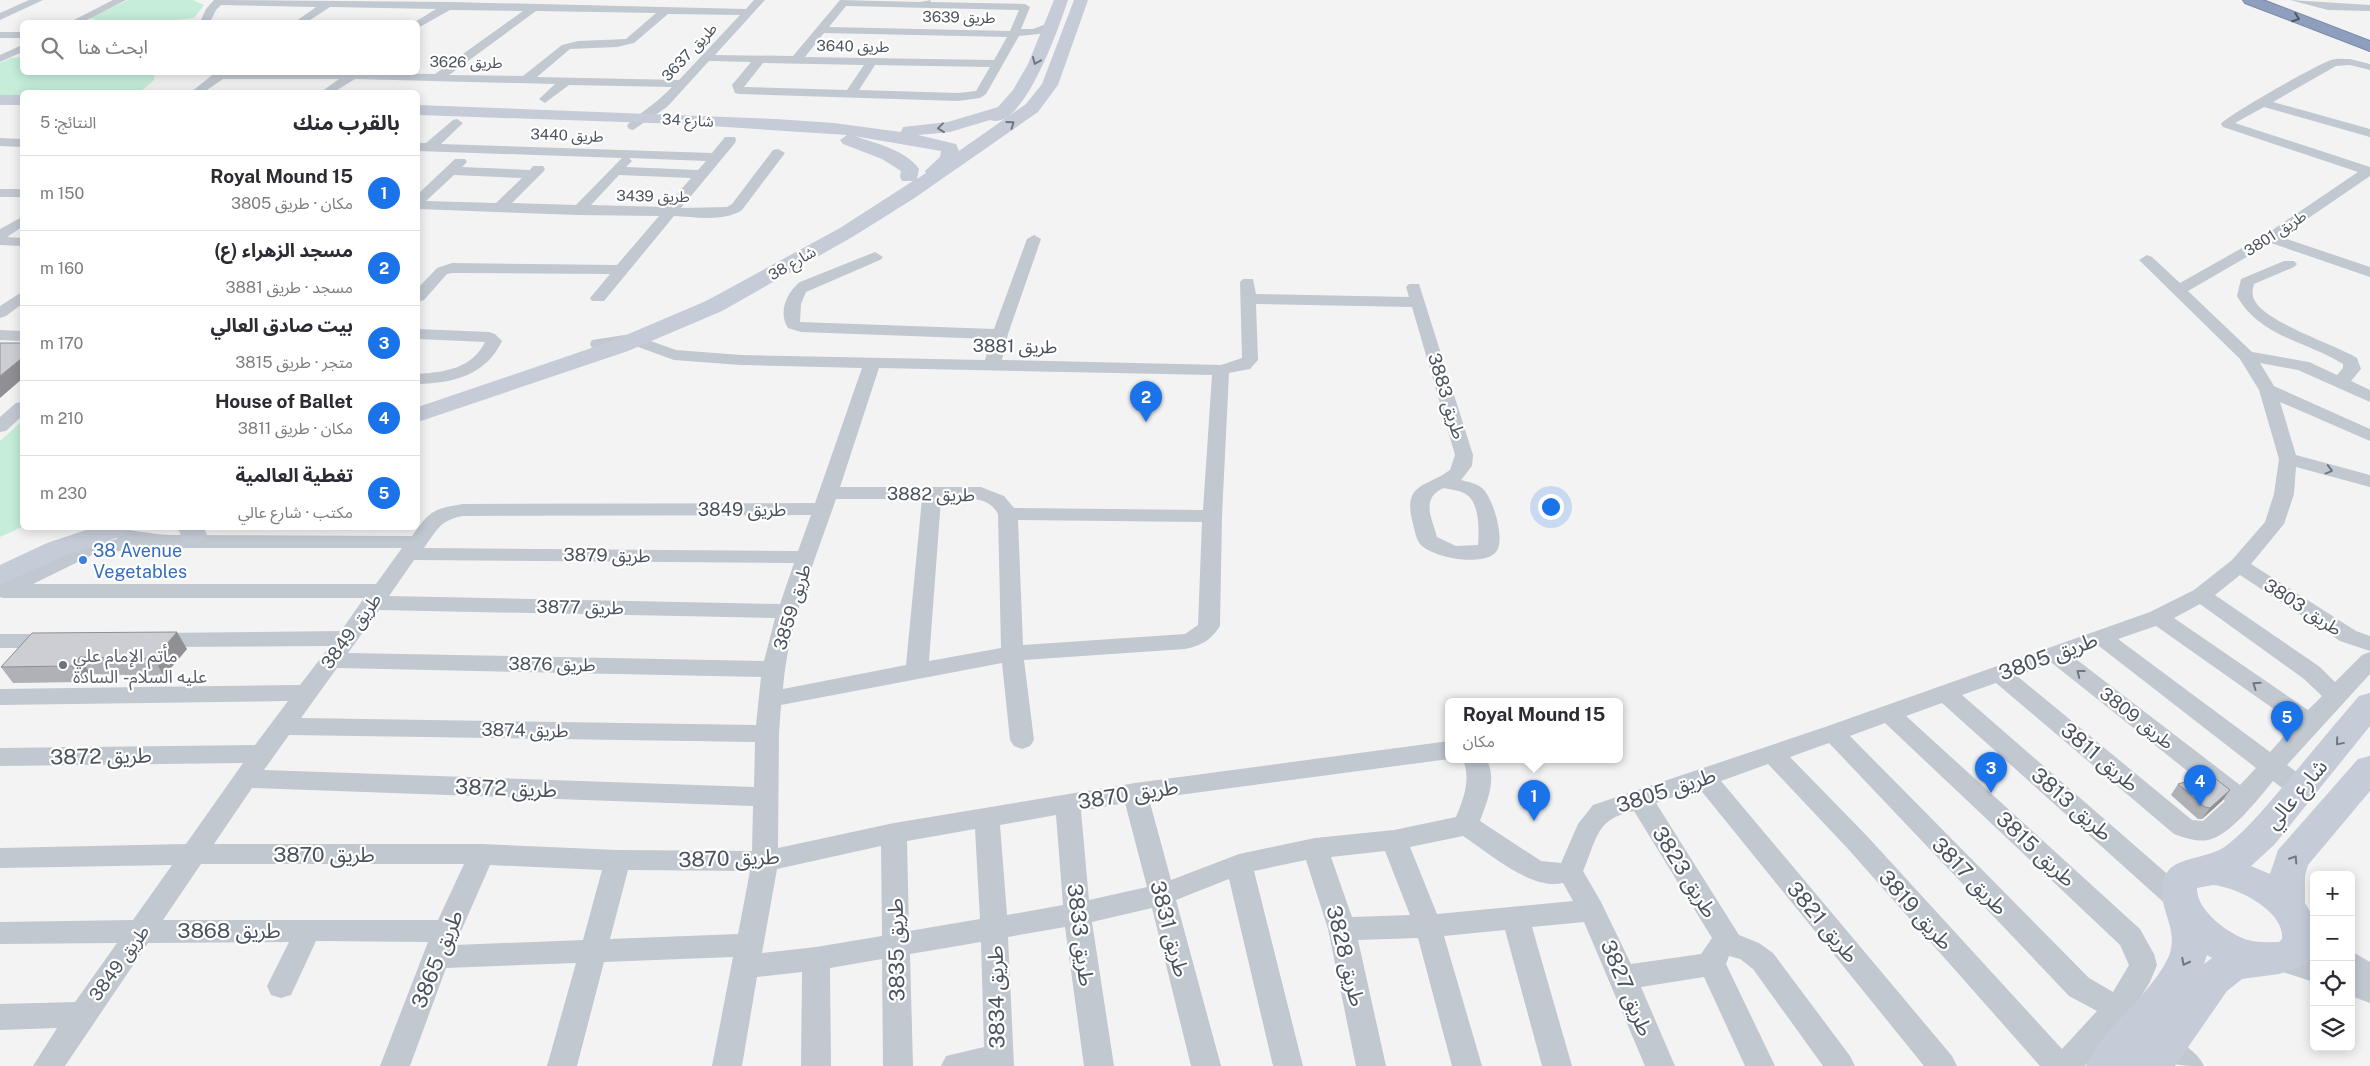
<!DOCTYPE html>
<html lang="ar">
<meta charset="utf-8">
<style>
:root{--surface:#fff;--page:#f2f2f3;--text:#2b2b33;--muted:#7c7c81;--line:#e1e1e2;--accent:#1a73e8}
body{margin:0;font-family:"Public Sans","Noto Sans Arabic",sans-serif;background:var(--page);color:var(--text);direction:rtl}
.controls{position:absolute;right:15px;bottom:15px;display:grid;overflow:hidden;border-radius:8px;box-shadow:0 2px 12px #0003}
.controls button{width:45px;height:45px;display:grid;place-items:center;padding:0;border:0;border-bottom:1px solid var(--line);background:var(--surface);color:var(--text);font:25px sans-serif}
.you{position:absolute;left:1550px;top:506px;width:18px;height:18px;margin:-12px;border:4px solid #fff;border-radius:50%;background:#1a73e8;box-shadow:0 0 0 8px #1a73e833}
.badge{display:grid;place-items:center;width:32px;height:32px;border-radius:50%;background:var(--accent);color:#fff;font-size:16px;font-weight:700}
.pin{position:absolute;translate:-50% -41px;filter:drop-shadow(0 1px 2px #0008)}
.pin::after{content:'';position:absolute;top:26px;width:18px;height:15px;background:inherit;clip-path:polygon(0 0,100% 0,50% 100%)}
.popup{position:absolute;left:1445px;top:698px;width:178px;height:65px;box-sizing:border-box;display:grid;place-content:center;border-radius:8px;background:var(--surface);filter:drop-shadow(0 1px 4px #0005);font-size:16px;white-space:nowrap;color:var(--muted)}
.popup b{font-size:19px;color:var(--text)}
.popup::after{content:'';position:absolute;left:50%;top:100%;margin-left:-10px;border:10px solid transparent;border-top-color:var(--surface)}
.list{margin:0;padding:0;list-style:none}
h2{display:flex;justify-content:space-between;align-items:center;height:65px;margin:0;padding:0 20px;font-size:21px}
h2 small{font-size:16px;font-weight:400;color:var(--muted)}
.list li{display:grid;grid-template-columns:32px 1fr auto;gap:15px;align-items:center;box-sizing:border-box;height:75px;padding:0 20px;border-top:1px solid var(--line)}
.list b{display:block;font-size:19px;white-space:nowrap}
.list p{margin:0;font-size:16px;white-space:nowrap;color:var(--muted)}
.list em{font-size:16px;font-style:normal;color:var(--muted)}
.icon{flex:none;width:28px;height:28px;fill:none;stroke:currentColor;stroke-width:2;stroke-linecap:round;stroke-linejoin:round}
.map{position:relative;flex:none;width:2370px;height:1066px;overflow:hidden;direction:ltr}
.search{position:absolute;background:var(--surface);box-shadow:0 2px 12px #0003;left:20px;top:20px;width:400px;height:55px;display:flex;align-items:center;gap:12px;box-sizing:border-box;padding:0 18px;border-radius:8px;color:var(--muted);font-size:19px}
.panel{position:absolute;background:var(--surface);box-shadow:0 2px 12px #0003;left:20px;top:90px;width:400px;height:440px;border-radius:8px;direction:rtl}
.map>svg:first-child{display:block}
.green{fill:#c5edda}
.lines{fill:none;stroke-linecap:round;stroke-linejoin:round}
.highway-casing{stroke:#7989a9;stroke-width:2}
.street{fill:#c1c8d0;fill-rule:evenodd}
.secondary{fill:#c5cbd7;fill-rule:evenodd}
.highway{fill:#8e9fbd;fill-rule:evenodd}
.wall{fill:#b0b1b6}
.shaded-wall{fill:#909094}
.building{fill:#cdced4;stroke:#909094}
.oneway{stroke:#4e5764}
.oneway2{stroke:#707783}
.oneway3{stroke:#6e7681}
.shop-dot{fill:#3f7fe0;stroke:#fff;stroke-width:2}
.worship-dot{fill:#6b7280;stroke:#fff;stroke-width:2}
.labels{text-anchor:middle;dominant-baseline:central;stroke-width:4.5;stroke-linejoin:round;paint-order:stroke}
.far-street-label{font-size:15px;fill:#4b535f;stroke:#fff}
.street-label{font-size:18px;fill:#4b535f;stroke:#fff}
.shop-label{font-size:18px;fill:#366cbe;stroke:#fff;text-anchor:start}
.worship-label{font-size:18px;fill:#5b616d;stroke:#fff;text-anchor:start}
.near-street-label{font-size:21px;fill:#4b535f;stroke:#fff}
</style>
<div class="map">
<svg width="2370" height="1066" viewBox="0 0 2370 1066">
<rect width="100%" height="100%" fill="#f4f3f3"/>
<g class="green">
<polygon points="128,0 193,0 204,5 194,18 154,22 103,22 90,18"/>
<polygon points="22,57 22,72 155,73 154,80 140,92 22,92 22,97 0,96 0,63 11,58"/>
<polygon points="22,421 22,527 0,537 0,441"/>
</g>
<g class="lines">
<defs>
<polygon id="highway" points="2243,0 2263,0 2370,41 2370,51 2245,3"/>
</defs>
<use href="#highway" class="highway-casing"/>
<g class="street">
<polygon points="29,0 43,0 0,20 0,13"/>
<polygon points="113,0 126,0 83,22 70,22"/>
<path d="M214,0L450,2L746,9L754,0H765L715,55L793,56L840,0L920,2L931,0L930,2L1025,4L1030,7L1021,29H1033L1051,22L1056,25L1039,34L1019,36L986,94L980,98L958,101L739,94L735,93L732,85L751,62L709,61L667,107L633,130L629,129L627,126L629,123C643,111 659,101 672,87L569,85L545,103L539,99L555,84L355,79L334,92H321L339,79H223L204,92H191L216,72L435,74L523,11L450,10L418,28V22H415L436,9L330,7L307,22H295L316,7L221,5L216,10L210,22H200L206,9ZM846,6L1019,10L1010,31L829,27ZM536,11L656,13L626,39L578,41L562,45L523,76L449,75ZM668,14L740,15L679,80L537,77L570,49L617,47L634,43ZM824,33L1007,37L994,60L805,57ZM763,63L864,65L847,90L744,87ZM875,65L990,67L976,91L958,93L859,90Z"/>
<polygon points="2290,0 2370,5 2370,11 2328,10"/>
<rect x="0" y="32" width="22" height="6"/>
<polygon points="22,45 22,52 0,62 0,55"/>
<path d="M2350,59L2370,64V70L2350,65L2336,66L2273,102L2370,129V137L2264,107L2235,123L2370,167V176L2281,237L2370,267V277L2271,243L2188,291L2252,352L2309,362L2337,375L2343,368V364C2306,341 2260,337 2237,296L2241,279L2284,261H2294L2297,264L2294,267L2254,284C2253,288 2252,293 2253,296C2257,320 2336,345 2357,358L2361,369L2351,381L2370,390V402L2298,370L2260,363L2274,386L2370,429V441L2280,402L2296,455L2370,475V487L2296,467L2294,494L2284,524L2251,564L2356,631L2370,636V651L2340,641L2240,575L2215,595L2320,667L2335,682L2362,655L2370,652V674L2287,765L2309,781L2312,788L2309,795C2293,799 2285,790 2273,781C2259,798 2230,836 2208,840C2196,842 2185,838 2174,834L1996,683L1962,695L2188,892L2192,900L2188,908L2179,911L2170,908L1942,703L1906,716L2140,929L2154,954L2157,965L2150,982L2137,1003L2141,1012L2137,1021L2127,1025L2122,1023L2085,1066H2040L1849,850L1768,764L1721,781L1952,1056L1957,1066H1924L1699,788L1656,803L1739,935L1759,943L1773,953L1850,1056L1855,1066H1823L1753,969L1740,959L1729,956L1726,964L1775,1066H1745L1704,977L1641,987L1675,1066H1645L1584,922L1532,927L1572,1066H1542L1505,930L1444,936L1482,1066H1452L1418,938L1358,940L1386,1066H1356L1328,929L1306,860L1254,871L1303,1066H1273L1229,879L1176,900L1221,1066H1191L1152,908L1092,922L1114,1066H1084L1065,927L1008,937L1014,1066H941L946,1056L984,1047L981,942L910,954L913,1066H883L882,959L830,968L831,1066H801L802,972L757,977L742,1066H712L733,957L604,962L577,1066H547L576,963L446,968L410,1066H380L428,942L316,941L291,995L281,998L271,995L267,986L289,942L148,943L65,1066H33L57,1028L0,1030V1004L75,1002L117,943L0,944V922L133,920L172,865L0,868V848L186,844L243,763L0,766V748L255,745L288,701L0,705V689L300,685L330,646L156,647L148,645L145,640L148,635L156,633L341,631L364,598H3L0,597V584L83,544L118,539L106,533L104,528C127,528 147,534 170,535L412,536C430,511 432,509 463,504L815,503L862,368L741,365L674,360L630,344L598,349L592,348L590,344L592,340L631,334L676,350L741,355L985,360L991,339L801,332L788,328C778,313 786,293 800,282L875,252L883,257L880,260L806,292L801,304L800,322L994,329L1027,239L1034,235L1041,239L1008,334L1002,360L1221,365L1242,358L1240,282L1243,279H1253L1256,294L1409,297L1406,287L1409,284H1419L1473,455L1472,466L1461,480C1468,482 1476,483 1482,488C1493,497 1506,541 1496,552C1483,567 1434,558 1421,545C1416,540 1415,531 1413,524C1402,483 1425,488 1450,470L1455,455L1412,307L1256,304L1258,360L1250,369L1229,373L1222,516L1220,626C1211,640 1201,646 1185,649L1024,660L1034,740L1030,746L1022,749L1014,746L1010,740L1002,663L781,705L779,734L778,848L894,823L1135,783L1449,741V759L1149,799L1171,880L1239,854L1315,838L1394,830L1456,817C1464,798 1471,779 1463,760H1487C1497,780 1487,801 1480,821L1541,861L1561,863L1578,824L1593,805L1825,727L2150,612L2194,590L2232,560L2265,522L2274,494L2279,459L2259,390L2240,359L2139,260L2147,255L2152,257L2180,283L2265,235L2358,172L2223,127L2221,124C2226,116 2318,64 2331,60C2337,58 2344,59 2350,59ZM879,368L1212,375L1203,510L1014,508L1004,496L981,487H840ZM1444,488C1452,490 1460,490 1467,495C1480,504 1479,532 1478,545L1456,546L1437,537C1432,518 1420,498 1444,488ZM836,499H922L906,665L783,689C788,624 815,560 836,499ZM941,499C961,499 987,493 998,514L1001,648L929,661ZM811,515L798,551L424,548C437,530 440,520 463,516ZM1018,520L1202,522L1198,625L1185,634L1023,645ZM146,546L170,548H402L376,584H33L94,554L138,549ZM414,560L794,563L780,604L389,596ZM2200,604L2304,679L2322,696L2308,710L2174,618ZM379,610L775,618L764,661L348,653ZM2156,626L2295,724L2270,752L2118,639ZM2099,646L2256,768L2240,785L2072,656ZM2052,663L2225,801L2203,821L2192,820L2017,676ZM337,668L761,677L756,725L301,718ZM1885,723L2120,945L2129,965L2113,992L2089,978L1850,736ZM289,735L755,742L754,787L264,770ZM1829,743L2069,996L2097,1011L2062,1049L1867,836L1790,757ZM252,788L753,806L752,851L618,850L482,844H214ZM1125,803L1147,887L1089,900L1081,811ZM1634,811L1712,938L1701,954L1631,964L1601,902L1583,871C1591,855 1595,828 1612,819C1618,815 1627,813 1634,811ZM1056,815L1063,905L1007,915L1000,825ZM975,829L980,919L909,931L907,841ZM1463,836C1488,852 1531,891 1563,883L1573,901L1437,914L1410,847ZM881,846L882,936L816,947L762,953L777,869ZM1385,851L1410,915L1352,917L1331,857ZM201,864H464L438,920H163ZM490,865L602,870L583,940L455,945ZM628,870L750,871L738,934L610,939Z"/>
<path d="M457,119L463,123L441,144L712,153L725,137H735L736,140L735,143L681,208L727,207L732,204L773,150L778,149L785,153L742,210C724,222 695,217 674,216L604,301H592L590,298L610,274L453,273L447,274L424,300L418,302V288L437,268L452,263L617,265L659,216L578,215L418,209V194L455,159H465L467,162L462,167L530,170L533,166H543L545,169L543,172L512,203L576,205L622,158L418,151V143H426L453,120ZM629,158L706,161L698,170L626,167L632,161ZM454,175L522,178L496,203L426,201ZM619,175L691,178L666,207L591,205Z"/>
<polygon points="0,138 22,139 22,147 0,146"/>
<rect x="0" y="189" width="22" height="8"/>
<polygon points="22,217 22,227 7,237 22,238 22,246 0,245 0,229"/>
<polygon points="22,292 22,304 6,316 0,318 0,306"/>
<path d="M418,329L489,332L495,334L502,341C486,375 454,383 418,384V374C444,372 472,369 485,342L418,339Z"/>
<polygon points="0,330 22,331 22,341 0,340"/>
<polygon points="22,402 22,416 6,431 0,432 0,417 16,403"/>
<polygon points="0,634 52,634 60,636 63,641 60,646 52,648 0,648"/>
<polygon points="2277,947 2314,958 2314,982 2267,967 2263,959 2267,951"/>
<polygon points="2351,951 2370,962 2370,1003 2351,996"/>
<path d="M2165,1036C2180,1041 2197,1051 2204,1066C2182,1066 2161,1066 2150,1049L2155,1040Z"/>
</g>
<g class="secondary">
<path d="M1054,0H1068C1060,24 1023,133 990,120L950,132L918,135L956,144L959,151L1026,104L1042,84L1074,0H1088L1058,85L1038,112L913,199L854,236L722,311L628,351L418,422V407L612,341L706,301L840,228L913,181H902L900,177L901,171L882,159L843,144L840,140L847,135L680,124L418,115V105L776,119L834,123L901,132L903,127L948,122L998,107L1013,90L1028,64ZM854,136L941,151L940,157L925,171L926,173L917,179L919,169C906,150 875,143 854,136Z"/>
<rect x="0" y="95" width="22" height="10"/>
<polygon points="92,528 131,528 127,534 67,555 0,585 0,565 47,543"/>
<polygon points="178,528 204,528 207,535 203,541 193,543 183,541"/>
<path d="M2370,693V726L2274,845L2251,866L2270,874L2278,850L2358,759L2370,756V791L2308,865L2305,876V903L2314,918L2313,957L2306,965L2279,974L2242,979L2227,991L2175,1066H2086C2104,1025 2148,999 2168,958C2183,926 2148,900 2168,871C2178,857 2210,858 2226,846C2249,828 2267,805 2286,783C2310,754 2334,725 2359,696ZM2213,885C2237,887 2285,911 2282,939L2279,942C2269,942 2258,943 2248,940C2228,934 2196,910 2197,888ZM2207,955L2212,958L2204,964Z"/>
</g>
<use href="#highway" class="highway"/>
</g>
<g class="wall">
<polygon points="32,633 187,649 164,676 90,674 83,682 13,683 1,667"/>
<polygon points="2178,784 2222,801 2202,819 2198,819 2171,795"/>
</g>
<g class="shaded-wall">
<polygon points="22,358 22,379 0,398 0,376"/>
<polygon points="177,632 187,649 164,676 154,659"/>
<polygon points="80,657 90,674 83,682 72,666"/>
<polygon points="2230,790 2222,801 2202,819 2210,808"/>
</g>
<g class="building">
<polygon points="0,343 22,343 22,358 0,376"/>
<polygon points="177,632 154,659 80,657 72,666 1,667 32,633"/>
<polygon points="2211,775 2230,790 2210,808 2205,807 2178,784"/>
</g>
<defs><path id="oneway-chevron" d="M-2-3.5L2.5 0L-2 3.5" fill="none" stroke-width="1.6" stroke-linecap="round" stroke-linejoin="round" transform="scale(1.25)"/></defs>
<use class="oneway" href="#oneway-chevron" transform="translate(2296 18) rotate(21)"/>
<g class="oneway2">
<use href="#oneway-chevron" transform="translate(1036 61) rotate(113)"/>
<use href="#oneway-chevron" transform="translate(1011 124) rotate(-36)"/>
<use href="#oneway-chevron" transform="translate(941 128) rotate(173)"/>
<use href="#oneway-chevron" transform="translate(2339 742) rotate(130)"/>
<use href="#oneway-chevron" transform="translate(2294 859) rotate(-57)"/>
<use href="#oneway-chevron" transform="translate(2185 962) rotate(117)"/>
</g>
<g class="oneway3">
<use href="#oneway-chevron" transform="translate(2329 470) rotate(15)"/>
<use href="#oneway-chevron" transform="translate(2080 673) rotate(-142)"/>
<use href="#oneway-chevron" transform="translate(2256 685) rotate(-145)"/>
</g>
<circle class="shop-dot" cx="83" cy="560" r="5"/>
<circle class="worship-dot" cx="63" cy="665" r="5"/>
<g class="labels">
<g class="far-street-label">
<text transform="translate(959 17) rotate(1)">طريق 3639</text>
<text transform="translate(853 46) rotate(1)">طريق 3640</text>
<text transform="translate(689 52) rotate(-47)">طريق 3637</text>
<text transform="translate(466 62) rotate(1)">طريق 3626</text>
<text transform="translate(688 120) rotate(3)">شارع 34</text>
<text transform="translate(567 135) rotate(2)">طريق 3440</text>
<text transform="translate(653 196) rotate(1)">طريق 3439</text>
<text transform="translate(2275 233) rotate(-33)">طريق 3801</text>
<text transform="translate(792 263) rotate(-30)">شارع 38</text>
</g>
<g class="street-label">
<text transform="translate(1015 346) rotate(1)">طريق 3881</text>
<text transform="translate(1447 396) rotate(73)">طريق 3883</text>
<text transform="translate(931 494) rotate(1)">طريق 3882</text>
<text x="742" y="509">طريق 3849</text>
<text transform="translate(607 555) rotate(1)">طريق 3879</text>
<text transform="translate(580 607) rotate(1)">طريق 3877</text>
<text transform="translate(792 607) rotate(-73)">طريق 3859</text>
<text transform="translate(2303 607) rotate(33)">طريق 3803</text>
<text transform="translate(351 631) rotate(-54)">طريق 3849</text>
<text transform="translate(552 664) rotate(1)">طريق 3876</text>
<text transform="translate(2137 718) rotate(38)">طريق 3809</text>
<text transform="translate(525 730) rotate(1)">طريق 3874</text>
<text transform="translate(119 963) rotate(-54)">طريق 3849</text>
</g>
<g class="shop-label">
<text x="93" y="550">38 Avenue<tspan x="93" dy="21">Vegetables</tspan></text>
</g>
<g class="worship-label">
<text x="73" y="655">مأتم الإمام علي<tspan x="73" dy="21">عليه السلام - السادة</tspan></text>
</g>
<g class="near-street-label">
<text transform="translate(2048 656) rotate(-20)">طريق 3805</text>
<text transform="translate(101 756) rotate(-1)">طريق 3872</text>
<text transform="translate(2100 757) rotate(40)">طريق 3811</text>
<text transform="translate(506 788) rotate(2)">طريق 3872</text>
<text transform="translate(1666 790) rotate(-18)">طريق 3805</text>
<text transform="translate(1128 794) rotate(-9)">طريق 3870</text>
<text transform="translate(2296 794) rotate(-50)">شارع عالي</text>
<text transform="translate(2072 804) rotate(41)">طريق 3813</text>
<text transform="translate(2036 849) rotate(43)">طريق 3815</text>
<text x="324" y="854">طريق 3870</text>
<text transform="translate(729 858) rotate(-2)">طريق 3870</text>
<text transform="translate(1685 872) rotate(58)">طريق 3823</text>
<text transform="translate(1970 876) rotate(46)">طريق 3817</text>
<text transform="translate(1916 910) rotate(48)">طريق 3819</text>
<text transform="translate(1823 922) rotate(50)">طريق 3821</text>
<text transform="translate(1170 929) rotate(75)">طريق 3831</text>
<text x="229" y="930">طريق 3868</text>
<text transform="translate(1081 935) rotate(83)">طريق 3833</text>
<text transform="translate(896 950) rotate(-91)">طريق 3835</text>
<text transform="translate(1346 956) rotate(76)">طريق 3828</text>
<text transform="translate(437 959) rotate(-68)">طريق 3865</text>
<text transform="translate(1627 988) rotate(67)">طريق 3827</text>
<text transform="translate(996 997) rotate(-91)">طريق 3834</text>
</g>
</g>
</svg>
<div class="controls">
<button>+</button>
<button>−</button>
<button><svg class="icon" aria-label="locate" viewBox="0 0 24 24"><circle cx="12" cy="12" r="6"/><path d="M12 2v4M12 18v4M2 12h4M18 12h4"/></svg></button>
<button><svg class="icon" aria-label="layers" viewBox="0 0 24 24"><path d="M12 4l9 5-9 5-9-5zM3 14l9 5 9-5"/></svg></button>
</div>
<div class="you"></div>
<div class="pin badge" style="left:1534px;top:821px">1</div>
<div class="popup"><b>Royal Mound 15</b>مكان</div>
<div class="pin badge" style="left:1146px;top:422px">2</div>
<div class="pin badge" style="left:1991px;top:793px">3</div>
<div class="pin badge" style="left:2200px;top:806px">4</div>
<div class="pin badge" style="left:2287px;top:742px">5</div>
<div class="search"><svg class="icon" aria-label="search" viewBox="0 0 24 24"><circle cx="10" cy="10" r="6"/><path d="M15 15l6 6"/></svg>ابحث هنا</div>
<section class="panel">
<h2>بالقرب منك<small>النتائج: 5</small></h2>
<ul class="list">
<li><span class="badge">1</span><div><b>Royal Mound 15</b><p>مكان · طريق 3805</p></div><em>150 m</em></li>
<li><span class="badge">2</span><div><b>مسجد الزهراء (ع)</b><p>مسجد · طريق 3881</p></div><em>160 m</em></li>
<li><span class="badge">3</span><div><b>بيت صادق العالي</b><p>متجر · طريق 3815</p></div><em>170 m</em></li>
<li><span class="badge">4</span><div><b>House of Ballet</b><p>مكان · طريق 3811</p></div><em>210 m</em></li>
<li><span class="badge">5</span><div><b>تغطية العالمية</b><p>مكتب · شارع عالي</p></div><em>230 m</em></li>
</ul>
</section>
</div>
